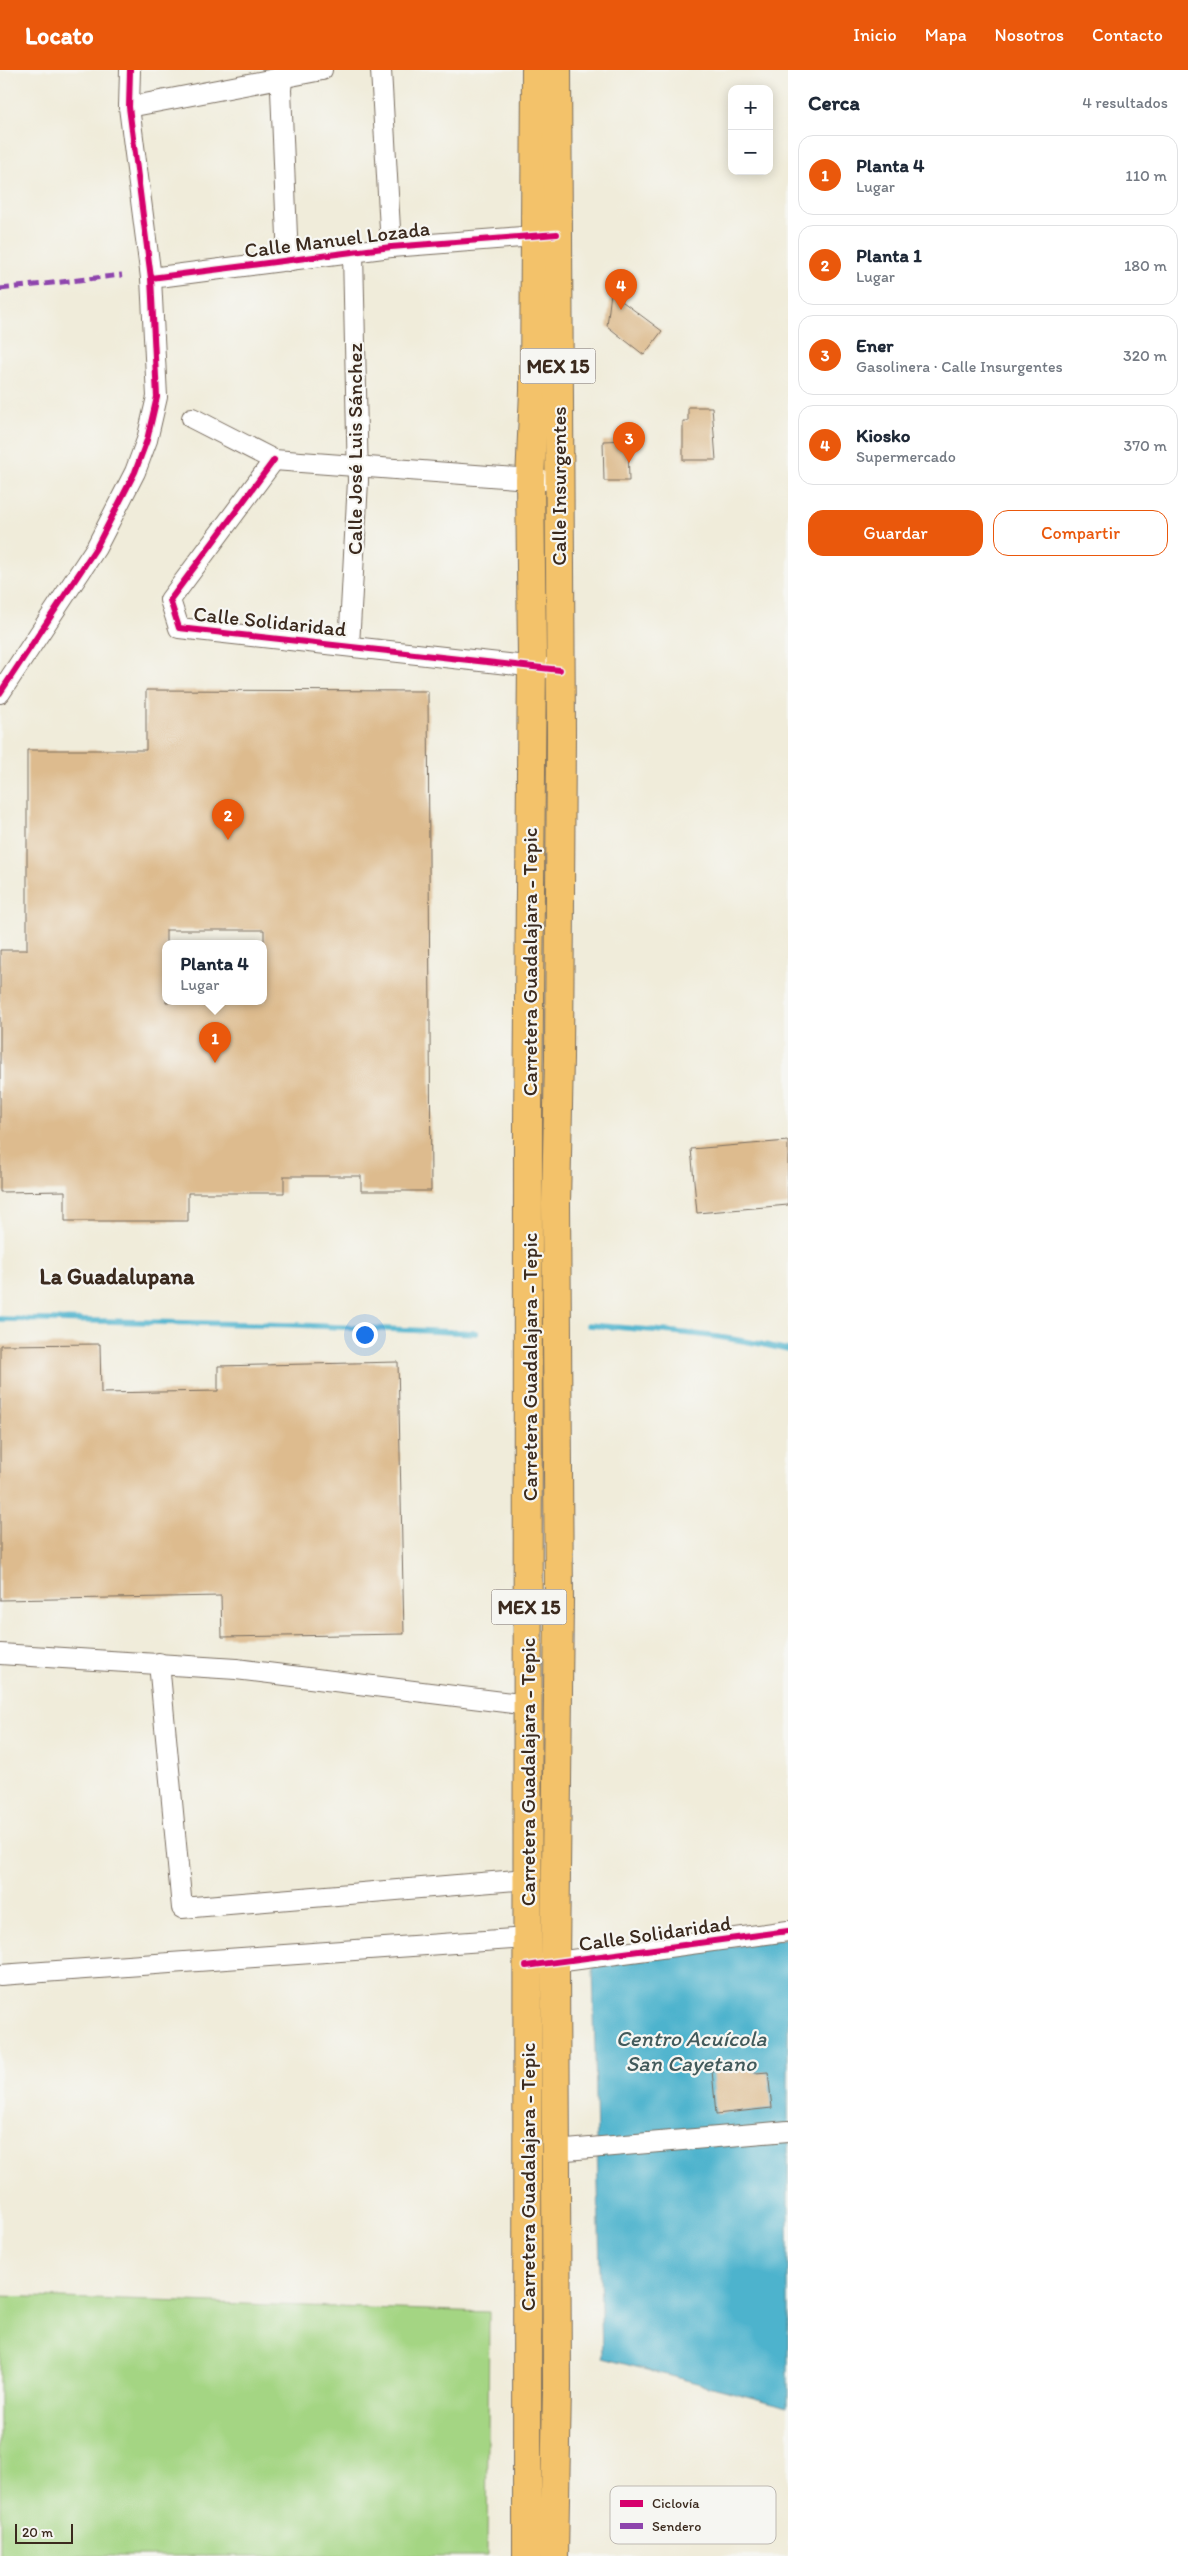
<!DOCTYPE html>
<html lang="es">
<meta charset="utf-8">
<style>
:root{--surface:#fff;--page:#f2f2f3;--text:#1f2937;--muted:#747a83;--line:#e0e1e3;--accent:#ea580c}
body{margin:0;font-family:Itim,sans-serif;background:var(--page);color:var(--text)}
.controls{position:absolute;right:15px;top:15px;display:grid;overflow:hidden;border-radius:10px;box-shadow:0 2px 12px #0003}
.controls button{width:45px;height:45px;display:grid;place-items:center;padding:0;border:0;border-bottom:1px solid var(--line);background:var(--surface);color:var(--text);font:25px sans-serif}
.scale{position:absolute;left:15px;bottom:12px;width:58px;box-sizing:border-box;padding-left:5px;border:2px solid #3b2a1e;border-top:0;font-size:14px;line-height:18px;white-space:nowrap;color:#3b2a1e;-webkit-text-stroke:4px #f6f6f2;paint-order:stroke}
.you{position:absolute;left:364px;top:1264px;width:18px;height:18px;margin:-12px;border:4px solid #fff;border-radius:50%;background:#1a73e8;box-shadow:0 0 0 8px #1a73e833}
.badge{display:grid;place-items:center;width:32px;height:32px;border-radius:50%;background:var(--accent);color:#fff;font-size:16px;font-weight:700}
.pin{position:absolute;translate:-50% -41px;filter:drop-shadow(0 1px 2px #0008)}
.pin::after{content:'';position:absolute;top:26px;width:18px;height:15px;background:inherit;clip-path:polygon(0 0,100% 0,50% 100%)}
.popup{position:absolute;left:162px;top:870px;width:105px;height:65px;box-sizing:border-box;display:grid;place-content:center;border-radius:10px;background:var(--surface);filter:drop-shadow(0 1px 4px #0005);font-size:16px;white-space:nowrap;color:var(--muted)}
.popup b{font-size:19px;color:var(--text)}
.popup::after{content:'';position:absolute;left:50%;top:100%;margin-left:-10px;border:10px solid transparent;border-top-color:var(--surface)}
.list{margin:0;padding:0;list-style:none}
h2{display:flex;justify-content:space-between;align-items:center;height:65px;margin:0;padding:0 20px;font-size:21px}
h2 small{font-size:16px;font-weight:400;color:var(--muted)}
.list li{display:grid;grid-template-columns:32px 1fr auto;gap:15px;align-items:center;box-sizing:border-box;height:80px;margin:0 10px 10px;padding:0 10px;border:1px solid var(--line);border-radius:15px}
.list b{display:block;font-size:19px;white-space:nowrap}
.list p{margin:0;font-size:16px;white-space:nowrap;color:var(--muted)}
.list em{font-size:16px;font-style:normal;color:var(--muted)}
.actions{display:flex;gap:10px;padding:15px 20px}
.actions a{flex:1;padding:11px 0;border:1px solid var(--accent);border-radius:15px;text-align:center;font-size:18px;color:var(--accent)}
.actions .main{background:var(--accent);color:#fff}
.map{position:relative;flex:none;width:788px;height:2486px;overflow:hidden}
header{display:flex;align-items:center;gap:30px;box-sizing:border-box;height:70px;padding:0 25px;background:var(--accent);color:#fff}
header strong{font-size:24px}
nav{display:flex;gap:28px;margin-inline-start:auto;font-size:18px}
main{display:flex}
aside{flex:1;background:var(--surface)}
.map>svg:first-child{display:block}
.green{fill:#a4d583;stroke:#708050}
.water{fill:#4eb3cd;stroke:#446e76}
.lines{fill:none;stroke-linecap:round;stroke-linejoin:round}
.stream{stroke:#4eb3cd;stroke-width:5.5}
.building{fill:#ddbb8e;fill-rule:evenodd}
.minor-casing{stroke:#7a6e60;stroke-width:22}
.highway-casing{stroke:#7a6e60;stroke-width:30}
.minor{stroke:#fff;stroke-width:20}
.highway{stroke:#f3c26a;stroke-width:28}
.quiet{stroke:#8e44ad;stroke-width:5;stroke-dasharray:10 5;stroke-linecap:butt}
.cycleway-casing{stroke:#f6f6f2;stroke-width:9}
.cycleway{stroke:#d6006c;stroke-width:6}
.labels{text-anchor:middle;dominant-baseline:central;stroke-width:4.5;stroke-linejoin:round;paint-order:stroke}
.shield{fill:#f6f6f2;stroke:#73675e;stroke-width:1}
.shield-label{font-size:20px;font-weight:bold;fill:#3b2a1e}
.street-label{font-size:21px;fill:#3b2a1e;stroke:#f6f6f2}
.neighbourhood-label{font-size:22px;font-weight:bold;fill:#3b2a1e;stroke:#f6f6f2}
.water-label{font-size:22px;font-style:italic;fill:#425a5b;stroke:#f6f6f2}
.key{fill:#f6f6f2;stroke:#beb9b2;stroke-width:1}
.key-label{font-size:14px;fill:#3b2a1e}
</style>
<header>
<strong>Locato</strong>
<nav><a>Inicio</a><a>Mapa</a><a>Nosotros</a><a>Contacto</a></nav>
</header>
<main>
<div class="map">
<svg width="788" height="2486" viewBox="0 0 788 2486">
<rect width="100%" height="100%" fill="#f6f6f2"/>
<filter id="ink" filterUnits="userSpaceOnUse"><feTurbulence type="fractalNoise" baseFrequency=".02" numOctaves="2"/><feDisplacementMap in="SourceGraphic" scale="10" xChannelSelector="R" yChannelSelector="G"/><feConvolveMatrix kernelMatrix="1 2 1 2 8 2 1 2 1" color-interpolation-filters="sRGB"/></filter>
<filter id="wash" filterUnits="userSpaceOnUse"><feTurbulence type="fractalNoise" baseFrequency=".0096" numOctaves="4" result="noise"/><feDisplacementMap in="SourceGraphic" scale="20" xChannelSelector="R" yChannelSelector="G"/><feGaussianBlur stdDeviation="1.12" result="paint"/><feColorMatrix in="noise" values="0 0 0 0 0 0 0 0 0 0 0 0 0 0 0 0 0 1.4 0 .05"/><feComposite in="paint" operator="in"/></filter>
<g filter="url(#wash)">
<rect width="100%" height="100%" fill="#f0ecda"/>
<polygon class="green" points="0,2226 489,2242 487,2486 0,2486"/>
<polygon class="water" points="788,1868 788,2337 602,2288 593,1897"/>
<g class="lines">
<g class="stream">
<polyline points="0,1249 296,1255 476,1263"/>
<path d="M588,1255C655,1260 722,1264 788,1280"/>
</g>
</g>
<g id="blocks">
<g class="building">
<polygon points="611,223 662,261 644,285 607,256"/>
<polygon points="688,337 712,337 716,390 683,390 683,351 688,351"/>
<polygon points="628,370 629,411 604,411 603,371"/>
<path d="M146,620L428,621L431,1121H361V1106H284V1123H188V1151H65V1121L0,1122V880H27V680H146ZM166,860H264V932H166Z"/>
<polygon points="788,1071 788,1135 697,1143 691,1079"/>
<polygon points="100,1274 101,1323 218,1321 218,1296 398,1292 404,1564 222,1567 221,1526 0,1530 0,1275"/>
<polygon points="754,1996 755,2003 768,2002 772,2038 716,2044 712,2000"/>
</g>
</g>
</g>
<g filter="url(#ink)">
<use href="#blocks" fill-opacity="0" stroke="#7a6e60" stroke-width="1"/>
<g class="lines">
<defs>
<g id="minor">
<polyline points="283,0 281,20 288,191"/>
<polyline points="381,0 391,177"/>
<polyline points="129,37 322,0"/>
<polyline points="151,208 391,177 548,165"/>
<polyline points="192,348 274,390 544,410"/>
<polyline points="274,390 170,530 179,558 545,598"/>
<polyline points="349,576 358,411 353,183"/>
<polyline points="0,623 96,478 135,402 147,370 157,327 151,208 129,37 130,0"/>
<polyline points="0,1584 236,1599 528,1635"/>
<polyline points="159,1593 182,1838 527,1809"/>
<polyline points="542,1894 788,1861"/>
<polyline points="0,1905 526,1868"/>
<polyline points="555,2081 788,2061"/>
</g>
<g id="highway">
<polyline points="527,2486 528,1053 532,587 530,410 534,321 536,0"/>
<polyline points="554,2486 557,2317 555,1892 559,1531 556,1134 559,987 561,663 557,0"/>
</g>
</defs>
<use href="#minor" class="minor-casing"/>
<use href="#highway" class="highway-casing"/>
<use href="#minor" class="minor"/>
<use href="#highway" class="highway"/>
<polyline class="quiet" points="0,219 122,205"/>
<defs>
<g id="cycleway">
<polyline points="151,208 391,177 557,164"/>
<polyline points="274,390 170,530 179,558 560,600"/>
<polyline points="0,623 96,478 135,402 147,370 157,327 151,208 129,37 130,0"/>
<polyline points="526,1896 788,1861"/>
</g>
</defs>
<use href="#cycleway" class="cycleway-casing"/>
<use href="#cycleway" class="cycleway"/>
</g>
</g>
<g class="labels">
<g class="shield">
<rect x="520.5" y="278.5" width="75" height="35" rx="4"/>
<rect x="491.5" y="1519.5" width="75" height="35" rx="4"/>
</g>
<g class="shield-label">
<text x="558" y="296">MEX 15</text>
<text x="529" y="1537">MEX 15</text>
</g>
<g class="street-label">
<text transform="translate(337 169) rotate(-7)">Calle Manuel Lozada</text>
<text transform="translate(354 379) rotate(-90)">Calle José Luis Sánchez</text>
<text transform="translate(558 416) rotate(-90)">Calle Insurgentes</text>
<text transform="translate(270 551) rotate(6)">Calle Solidaridad</text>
<text transform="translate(529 892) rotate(-90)">Carretera Guadalajara - Tepic</text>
<text transform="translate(529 1297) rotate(-90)">Carretera Guadalajara - Tepic</text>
<text transform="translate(527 1702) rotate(-90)">Carretera Guadalajara - Tepic</text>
<text transform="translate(655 1863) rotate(-8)">Calle Solidaridad</text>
<text transform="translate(527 2107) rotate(-90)">Carretera Guadalajara - Tepic</text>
</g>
<g class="neighbourhood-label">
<text x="117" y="1206">La Guadalupana</text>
</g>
<g class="water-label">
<text x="691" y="1968">Centro Acuícola<tspan x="691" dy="25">San Cayetano</tspan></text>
</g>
</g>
<rect x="610" y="2416" width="166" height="58" rx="8" class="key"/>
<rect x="620" y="2430" width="23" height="7" fill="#d6006c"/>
<rect x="620" y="2453" width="23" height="6" fill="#8e44ad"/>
<g class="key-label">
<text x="652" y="2438">Ciclovía</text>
<text x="652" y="2461">Sendero</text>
</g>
</svg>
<div class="controls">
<button>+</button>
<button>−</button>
</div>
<div class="scale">20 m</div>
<div class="you"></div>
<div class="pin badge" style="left:215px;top:993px">1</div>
<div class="popup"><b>Planta 4</b>Lugar</div>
<div class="pin badge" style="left:228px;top:770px">2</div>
<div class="pin badge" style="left:629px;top:393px">3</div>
<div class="pin badge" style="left:621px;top:240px">4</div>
</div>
<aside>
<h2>Cerca<small>4 resultados</small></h2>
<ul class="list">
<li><span class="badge">1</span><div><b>Planta 4</b><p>Lugar</p></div><em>110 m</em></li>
<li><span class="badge">2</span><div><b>Planta 1</b><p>Lugar</p></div><em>180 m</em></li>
<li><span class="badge">3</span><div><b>Ener</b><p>Gasolinera · Calle Insurgentes</p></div><em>320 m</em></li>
<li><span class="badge">4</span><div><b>Kiosko</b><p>Supermercado</p></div><em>370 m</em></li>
</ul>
<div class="actions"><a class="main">Guardar</a><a>Compartir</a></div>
</aside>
</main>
